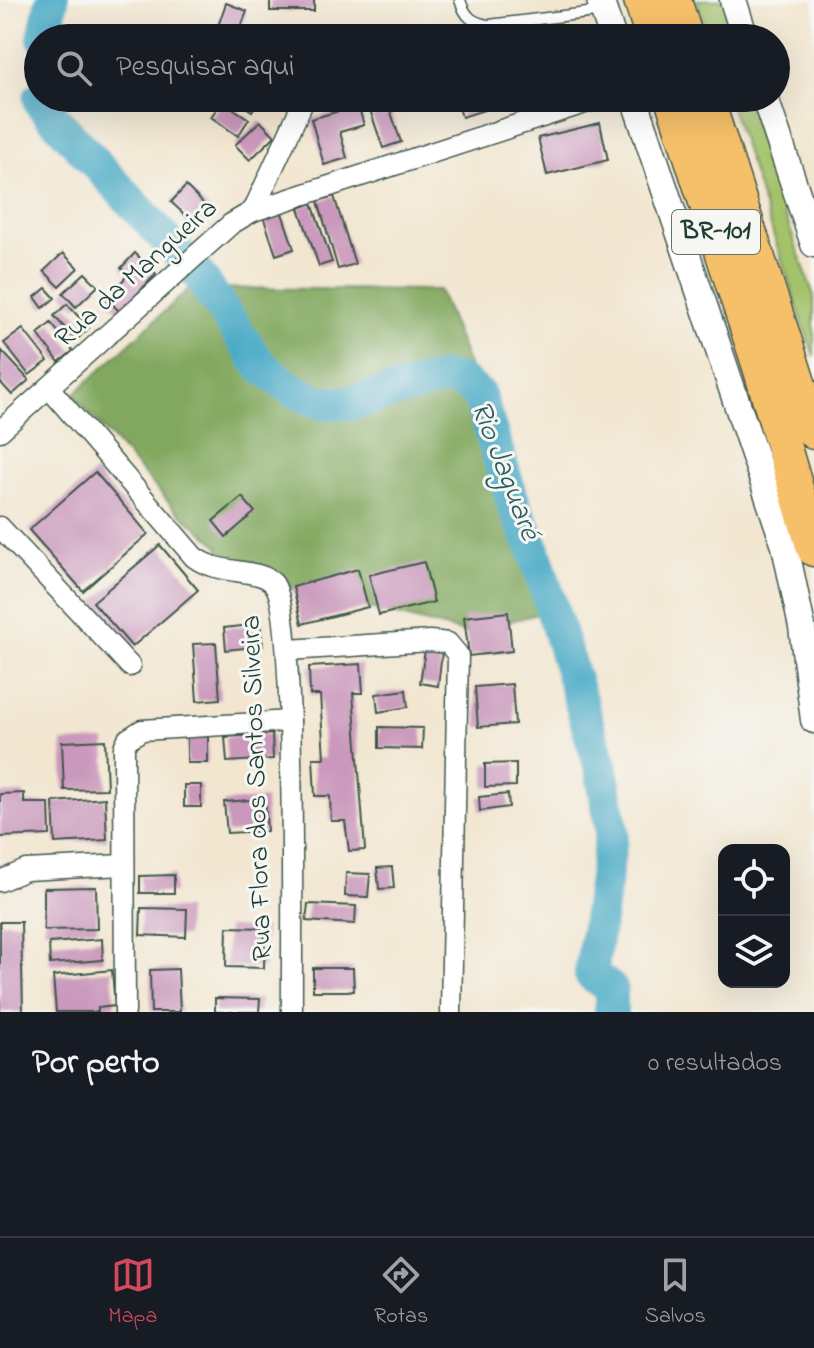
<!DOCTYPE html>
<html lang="pt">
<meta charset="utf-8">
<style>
:root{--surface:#171b24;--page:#20242c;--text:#f1f3f6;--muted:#9ea1a6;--line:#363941;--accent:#d1495b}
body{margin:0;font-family:"Indie Flower",sans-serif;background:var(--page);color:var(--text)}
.controls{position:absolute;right:24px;bottom:24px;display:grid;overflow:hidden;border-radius:16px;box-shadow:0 8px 32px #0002}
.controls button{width:72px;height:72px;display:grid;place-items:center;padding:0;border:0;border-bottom:2px solid var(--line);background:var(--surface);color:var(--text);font:40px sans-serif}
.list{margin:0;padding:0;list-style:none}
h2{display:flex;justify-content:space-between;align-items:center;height:104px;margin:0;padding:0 32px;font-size:34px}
h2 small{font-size:26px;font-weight:400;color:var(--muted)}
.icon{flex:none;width:44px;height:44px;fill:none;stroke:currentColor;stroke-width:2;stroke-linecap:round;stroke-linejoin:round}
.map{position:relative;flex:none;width:814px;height:1012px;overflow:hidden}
.search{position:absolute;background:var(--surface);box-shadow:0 8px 32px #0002;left:24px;right:24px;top:24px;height:88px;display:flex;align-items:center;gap:20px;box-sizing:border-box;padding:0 28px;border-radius:44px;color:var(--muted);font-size:30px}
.sheet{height:224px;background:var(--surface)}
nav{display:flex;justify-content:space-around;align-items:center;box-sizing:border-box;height:112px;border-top:2px solid var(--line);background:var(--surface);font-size:22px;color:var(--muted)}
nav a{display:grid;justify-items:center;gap:4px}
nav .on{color:var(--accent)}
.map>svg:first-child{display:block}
.green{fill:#a3c26a;stroke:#61804f;stroke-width:2}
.forest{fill:#82a85e;stroke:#507249;stroke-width:2}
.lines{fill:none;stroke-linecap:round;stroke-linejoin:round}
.river{stroke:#45a8c5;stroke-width:34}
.building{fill:#ca98bc}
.service-casing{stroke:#3f564b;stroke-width:13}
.minor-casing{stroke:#3f564b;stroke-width:23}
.tertiary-casing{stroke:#3f564b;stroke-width:29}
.trunk-casing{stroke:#3f564b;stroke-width:37}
.service{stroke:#fff;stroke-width:10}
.minor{stroke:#fff;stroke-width:20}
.tertiary{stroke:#fff;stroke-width:26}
.trunk{stroke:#f6c06b;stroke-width:34}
.labels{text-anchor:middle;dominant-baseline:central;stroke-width:6;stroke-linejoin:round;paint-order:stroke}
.shield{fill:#f6f6f2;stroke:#60746d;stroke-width:2}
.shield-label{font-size:26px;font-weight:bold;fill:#1f3d34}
.street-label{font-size:28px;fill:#1f3d34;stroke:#f6f6f2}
.water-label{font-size:30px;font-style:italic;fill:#2a5d60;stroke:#f6f6f2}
</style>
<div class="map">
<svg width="814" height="1012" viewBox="0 0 814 1012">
<rect width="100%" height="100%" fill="#f6f6f2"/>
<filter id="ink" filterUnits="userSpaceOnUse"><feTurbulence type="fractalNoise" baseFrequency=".0125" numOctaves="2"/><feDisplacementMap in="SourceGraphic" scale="16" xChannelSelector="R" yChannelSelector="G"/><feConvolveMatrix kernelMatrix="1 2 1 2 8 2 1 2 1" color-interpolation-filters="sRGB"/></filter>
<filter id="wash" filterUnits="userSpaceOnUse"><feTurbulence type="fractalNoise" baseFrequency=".006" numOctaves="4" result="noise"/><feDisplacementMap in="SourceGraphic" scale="32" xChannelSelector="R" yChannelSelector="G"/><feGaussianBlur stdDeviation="1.8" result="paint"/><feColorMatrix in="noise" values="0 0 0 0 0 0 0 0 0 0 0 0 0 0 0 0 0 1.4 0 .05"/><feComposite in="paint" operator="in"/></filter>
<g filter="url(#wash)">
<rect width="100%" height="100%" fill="#f2e6d0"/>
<g class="green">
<polygon points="697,0 726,0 735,38 709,38"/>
<polygon points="728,98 751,98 782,207 814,296 814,357"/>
</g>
<polygon class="forest" points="190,288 439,290 566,606 467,633 215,569 220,547 175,509 73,395"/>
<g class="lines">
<g class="river">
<polyline points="44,38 52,0"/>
<polyline points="40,98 41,104 198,274 261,366 293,390 322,403 353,403 444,378 463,382 479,395 515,508 534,550 601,768 612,831 591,974 611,989 611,1012"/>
</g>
</g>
<g id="blocks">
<g class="building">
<rect x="270" y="0" width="44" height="11"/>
<polygon points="226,3 247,11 237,38 215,35"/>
<polygon points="373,26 378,38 342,38"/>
<polygon points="232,98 260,98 252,111"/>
<polygon points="356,98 364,125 340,132 347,158 324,165 311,119 339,111 337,104"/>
<polygon points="375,98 386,98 401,142 383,148 367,101"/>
<polygon points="456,98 519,98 519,99 462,117"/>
<polygon points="222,101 249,119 238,136 211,117"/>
<polygon points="260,121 275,136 250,160 235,145"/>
<polygon points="600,123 608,160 547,175 538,138"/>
<polygon points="186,186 211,211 197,226 171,202"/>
<polygon points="334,196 355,264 338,269 318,201"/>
<polygon points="312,203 332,262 319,266 299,208"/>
<polygon points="281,210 294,249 276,255 263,216"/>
<polygon points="63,253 78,268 59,286 44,271"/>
<polygon points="135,253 156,274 120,312 106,298 128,275 121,268"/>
<polygon points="85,273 98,286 76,307 63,293"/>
<polygon points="46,288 55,298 43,308 35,297"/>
<polygon points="67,304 89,328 76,340 54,316"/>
<polygon points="51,323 73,351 59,362 38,334"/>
<polygon points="23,329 48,361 29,375 4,343"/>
<polygon points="2,351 29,380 12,395 0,382"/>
<polygon points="95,472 148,534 83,591 29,530"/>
<polygon points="242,497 255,512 226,537 213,521"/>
<polygon points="160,545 198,590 132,647 93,602"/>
<polygon points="424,562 434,602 379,615 369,575"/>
<polygon points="358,569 368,607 302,624 293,587"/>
<polygon points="508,612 512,651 469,656 464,617"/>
<polygon points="260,624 263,646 226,650 224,628"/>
<polygon points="216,643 220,699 197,701 193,644"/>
<polygon points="425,650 442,652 438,686 420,683"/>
<polygon points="361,664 363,693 353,693 365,850 349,851 345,821 331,821 330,796 315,796 313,758 324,758 320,695 310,695 309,667"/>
<polygon points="512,684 515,724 478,727 475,687"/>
<polygon points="406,690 408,707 378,712 376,694"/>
<polygon points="379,727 423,728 422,749 379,748"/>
<polygon points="272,734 273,759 227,762 225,737"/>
<polygon points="208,736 208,763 187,763 187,737"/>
<polygon points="105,740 107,789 64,790 62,742"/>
<polygon points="516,763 516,786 485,787 485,764"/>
<rect x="184" y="785" width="17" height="22"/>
<polygon points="24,793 24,803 49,803 50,835 0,837 0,794"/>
<polygon points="508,794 509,807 480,811 479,797"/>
<polygon points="105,798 107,840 55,843 53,802"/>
<polygon points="265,799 267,831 227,833 224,802"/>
<polygon points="392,867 394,888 379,889 377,868"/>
<polygon points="346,873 370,874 368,897 345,896"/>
<polygon points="174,875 174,893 140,893 140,876"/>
<polygon points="96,887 97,929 44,930 44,888"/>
<polygon points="308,904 356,906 355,924 306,921"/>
<polygon points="141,908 187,909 186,937 140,935"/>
<polygon points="0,922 21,922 23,1012 0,1012"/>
<polygon points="227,927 265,928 264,968 226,967"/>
<polygon points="102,939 103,960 50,964 49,943"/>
<polygon points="313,968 353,968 354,991 313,991"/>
<polygon points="178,969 180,1012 151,1012 150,970"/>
<polygon points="112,970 115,1006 98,1008 98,1012 56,1012 53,976"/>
<polygon points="215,998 260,999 259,1012 215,1012"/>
</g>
</g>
</g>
<g filter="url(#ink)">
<use href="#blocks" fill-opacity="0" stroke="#3f564b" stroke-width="2"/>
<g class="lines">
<defs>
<path id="service" d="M460,0C465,16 472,23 489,25L604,11"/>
<g id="minor">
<polyline points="253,211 305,98"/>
<path d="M50,389L194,557C219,576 258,567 273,583C298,608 291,955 292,1012"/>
<polyline points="0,431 231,224 253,211 600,98"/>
<polyline points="0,527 130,666"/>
<polyline points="288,650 430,641 448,643 458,655 451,1012"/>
<polyline points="0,881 26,870 123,865"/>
<polyline points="125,1012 124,747 128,739 142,730 290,721"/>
</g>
<g id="tertiary">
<polyline points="600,0 613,38"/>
<polyline points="733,0 745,38"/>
<polyline points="634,98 785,546 802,627 814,720"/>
<polyline points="765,98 814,244"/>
</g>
<g id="trunk">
<polyline points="641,0 653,38"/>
<polyline points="674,0 686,38"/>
<polyline points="672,98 760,367 814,549"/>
<polyline points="706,98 814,432"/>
</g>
</defs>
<use href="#service" class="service-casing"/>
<use href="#minor" class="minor-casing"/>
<use href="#tertiary" class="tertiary-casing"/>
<use href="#trunk" class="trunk-casing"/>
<use href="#service" class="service"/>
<use href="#minor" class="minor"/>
<use href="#tertiary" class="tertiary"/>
<use href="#trunk" class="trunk"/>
</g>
</g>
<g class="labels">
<rect class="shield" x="672" y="210" width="88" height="44" rx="6"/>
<g class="shield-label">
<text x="716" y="232">BR-101</text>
</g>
<g class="street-label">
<text transform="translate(137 274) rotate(-42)">Rua da Mangueira</text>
<text transform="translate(258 788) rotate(-92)">Rua Flora dos Santos Silveira</text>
</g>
<g class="water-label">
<text transform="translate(504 471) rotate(69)">Rio Jaguaré</text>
</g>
</g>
</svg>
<div class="controls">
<button><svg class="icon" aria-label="locate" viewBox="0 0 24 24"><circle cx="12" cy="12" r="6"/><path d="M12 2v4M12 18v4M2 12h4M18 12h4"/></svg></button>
<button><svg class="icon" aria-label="layers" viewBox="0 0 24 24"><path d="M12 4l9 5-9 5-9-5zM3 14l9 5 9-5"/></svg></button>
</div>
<div class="search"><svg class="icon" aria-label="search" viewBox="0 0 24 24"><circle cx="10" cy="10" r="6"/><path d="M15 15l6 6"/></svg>Pesquisar aqui</div>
</div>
<section class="sheet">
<h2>Por perto<small>0 resultados</small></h2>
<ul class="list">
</ul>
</section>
<nav>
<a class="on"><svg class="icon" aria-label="map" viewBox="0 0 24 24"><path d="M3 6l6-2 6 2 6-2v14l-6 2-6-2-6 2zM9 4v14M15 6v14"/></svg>Mapa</a>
<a><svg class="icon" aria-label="directions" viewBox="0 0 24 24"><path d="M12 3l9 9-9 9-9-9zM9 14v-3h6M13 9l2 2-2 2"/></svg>Rotas</a>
<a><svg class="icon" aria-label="saved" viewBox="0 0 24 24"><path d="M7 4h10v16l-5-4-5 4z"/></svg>Salvos</a>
</nav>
